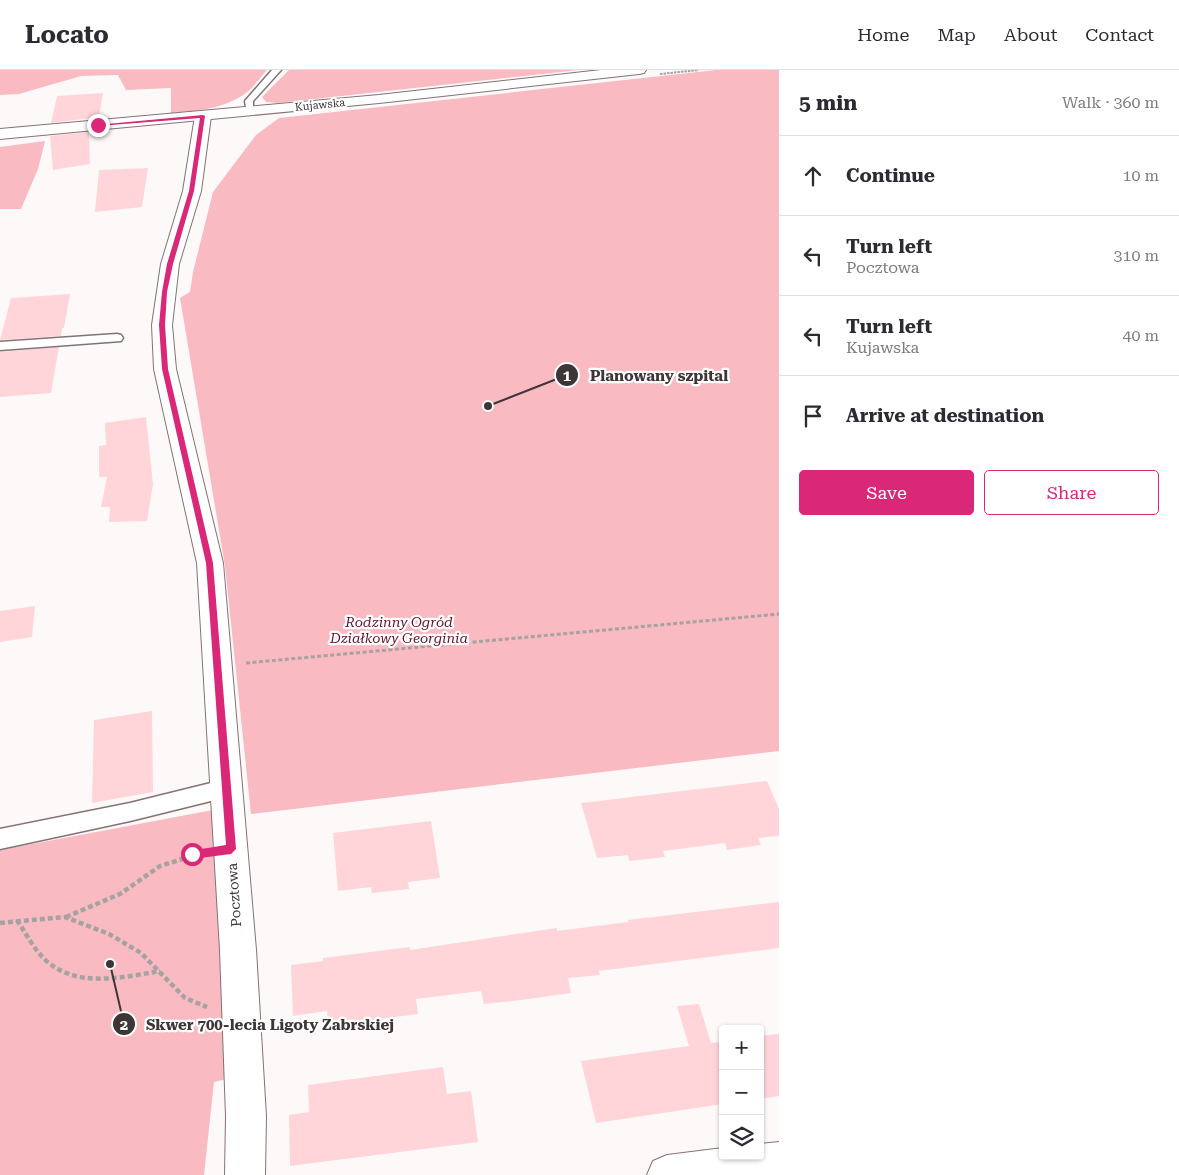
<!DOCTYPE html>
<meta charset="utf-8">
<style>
:root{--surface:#fff;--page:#f7f7f7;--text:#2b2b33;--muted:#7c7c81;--line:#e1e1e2;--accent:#db2777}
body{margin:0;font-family:"Roboto Serif",serif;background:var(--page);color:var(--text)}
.controls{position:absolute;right:15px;bottom:15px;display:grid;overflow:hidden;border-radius:5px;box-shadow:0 1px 4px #0004}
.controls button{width:45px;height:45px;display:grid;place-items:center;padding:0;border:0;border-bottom:1px solid var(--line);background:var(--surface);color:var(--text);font:25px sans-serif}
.stop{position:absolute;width:15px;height:15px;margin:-11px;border:4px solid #db2777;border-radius:50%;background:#fff}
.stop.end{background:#db2777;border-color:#fff;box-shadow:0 1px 5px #0008}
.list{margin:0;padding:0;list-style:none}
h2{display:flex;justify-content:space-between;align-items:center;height:65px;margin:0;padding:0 20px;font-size:21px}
h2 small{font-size:16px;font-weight:400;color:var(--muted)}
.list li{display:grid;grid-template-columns:32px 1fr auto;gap:15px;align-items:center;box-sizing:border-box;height:80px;padding:0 20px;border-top:1px solid var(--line)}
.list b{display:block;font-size:19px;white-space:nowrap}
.list p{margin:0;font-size:16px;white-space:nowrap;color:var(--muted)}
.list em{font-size:16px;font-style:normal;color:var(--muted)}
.actions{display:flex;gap:10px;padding:15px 20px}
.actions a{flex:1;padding:11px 0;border:1px solid var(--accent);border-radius:5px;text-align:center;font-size:18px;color:var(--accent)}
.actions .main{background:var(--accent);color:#fff}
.icon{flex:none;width:28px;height:28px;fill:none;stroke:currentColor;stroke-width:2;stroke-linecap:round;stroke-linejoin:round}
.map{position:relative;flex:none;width:779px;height:1105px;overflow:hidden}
header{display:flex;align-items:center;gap:30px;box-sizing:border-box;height:70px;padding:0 25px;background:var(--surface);border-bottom:1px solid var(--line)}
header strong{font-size:24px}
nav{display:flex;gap:28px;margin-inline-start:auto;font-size:18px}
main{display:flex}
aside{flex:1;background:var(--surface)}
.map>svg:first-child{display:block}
.green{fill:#f9bac2}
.building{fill:#ffd5da}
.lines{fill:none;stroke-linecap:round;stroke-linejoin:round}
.lane-casing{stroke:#847274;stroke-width:3}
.street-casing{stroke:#847274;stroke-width:2}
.secondary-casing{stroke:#847274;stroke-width:2}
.path-far2{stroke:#a7a2a2;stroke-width:2;stroke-dasharray:2.5 1;stroke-linecap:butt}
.path-far1{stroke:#a7a2a2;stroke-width:3;stroke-dasharray:4 2.5;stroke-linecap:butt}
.path{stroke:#a7a2a2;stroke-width:4.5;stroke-dasharray:5 3;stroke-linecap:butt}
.lane{fill:#fff;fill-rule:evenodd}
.street{fill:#fff;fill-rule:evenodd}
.secondary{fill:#fff;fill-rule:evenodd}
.route{fill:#db2777}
.labels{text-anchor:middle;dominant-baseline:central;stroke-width:4.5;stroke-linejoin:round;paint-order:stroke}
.far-street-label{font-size:11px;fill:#3d3536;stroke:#fff}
.park-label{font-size:14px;font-style:italic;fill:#69132b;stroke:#fff}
.street-label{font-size:14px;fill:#3d3536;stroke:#fff}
.leader{fill:none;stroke:#3d3536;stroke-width:2}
.callout-dot{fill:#3d3536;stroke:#fff;stroke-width:2}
.mark-label{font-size:15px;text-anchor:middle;font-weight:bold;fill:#fff}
.callout-label{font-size:15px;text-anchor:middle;font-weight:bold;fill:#3d3536;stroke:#fff;stroke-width:4.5;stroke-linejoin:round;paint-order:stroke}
</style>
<header>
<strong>Locato</strong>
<nav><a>Home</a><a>Map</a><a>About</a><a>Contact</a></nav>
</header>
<main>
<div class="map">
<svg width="779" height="1105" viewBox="0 0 779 1105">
<rect width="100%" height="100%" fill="#fdf9f9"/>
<g class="green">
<path d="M0,0H267C260,7 254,17 246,23C225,39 196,41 171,43V18L126,20L118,5L81,6L19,24L0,25Z"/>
<polygon points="289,0 579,0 278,33 266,32 262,27"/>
<polygon points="716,0 779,0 779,681 251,744 225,496 180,228 190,222 193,202 213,122 256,65 279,48"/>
<polygon points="45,71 38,99 21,139 0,139 0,77"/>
<polygon points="213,740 227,1009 214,1012 204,1105 0,1105 0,780"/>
</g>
<g class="building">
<polygon points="103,23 99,47 51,53 57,26"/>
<polygon points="89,62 90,94 53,100 50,66"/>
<polygon points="148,98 142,137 95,142 99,100"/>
<polygon points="70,224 64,258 62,258 61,266 0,270 11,228"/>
<polygon points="59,277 51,323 0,327 0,282"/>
<polygon points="146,347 153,414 147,451 109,452 110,437 101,437 107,407 99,407 99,376 106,375 105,353"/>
<polygon points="35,536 32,567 0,572 0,541"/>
<polygon points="152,641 153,722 92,733 94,650"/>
<polygon points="767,711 779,739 779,766 758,768 761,775 727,780 725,773 663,781 665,787 629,791 628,785 597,788 581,733"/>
<polygon points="431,751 440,808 408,812 409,819 372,823 371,817 338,821 333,763"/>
<polygon points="779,832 779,878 599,901 600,905 568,908 571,923 521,930 484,934 481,921 416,929 418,944 328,956 327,941 293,946 291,895 323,891 323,888 410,877 410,880 557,858 557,861 628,852 628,850"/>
<polygon points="699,934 711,973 723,972 723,1034 596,1053 581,991 689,976 677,936"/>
<polygon points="779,964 779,1026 760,1029 760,966"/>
<polygon points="443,997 447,1024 471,1021 478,1072 290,1096 289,1045 309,1042 308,1015"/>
</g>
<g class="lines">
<defs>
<g id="lane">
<polygon points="272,0 281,0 253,31 253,44 247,44 245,31"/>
<polygon points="117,264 121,265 123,268 121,271 0,280 0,272"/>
<polygon points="227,709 234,712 236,718 234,724 227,727 130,751 0,779 0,759 130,733"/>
</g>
<g id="street">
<polygon points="203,41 208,43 211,46 201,121 179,194 172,255 176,299 223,493 256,880 266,1046 265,1105 225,1105 226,1046 220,880 197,493 154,299 152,255 161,194 183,121 195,46 198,43"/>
<polygon points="779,1072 779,1105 647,1105 653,1091 667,1085 723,1078 723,1086 760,1086 760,1074"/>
</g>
<polygon id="secondary" points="601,0 646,0 644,3 639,4 379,33 0,69 0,59 379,25"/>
</defs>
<use href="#lane" class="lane-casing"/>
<use href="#street" class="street-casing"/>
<use href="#secondary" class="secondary-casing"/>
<polyline class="path-far2" points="660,4 699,0"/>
<polyline class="path-far1" points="246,593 779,544"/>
<g class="path">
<polyline points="66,847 120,824 160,796 199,784"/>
<path d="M17,850C27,865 35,882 49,893C80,918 125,907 160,901"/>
<polyline points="0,853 65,847 109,864 141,883 185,928 207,937"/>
</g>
<use href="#lane" class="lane"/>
<use href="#street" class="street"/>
<use href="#secondary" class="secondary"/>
</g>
<polygon class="route" points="203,45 205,46 194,121 173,194 167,222 165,255 168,299 213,493 236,779 231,784 192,789 189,788 189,781 226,775 206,493 162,299 159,255 162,222 167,194 189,121 200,48 98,56 96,55"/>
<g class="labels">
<g class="far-street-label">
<text transform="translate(320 35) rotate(-6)">Kujawska</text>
</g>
<g class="park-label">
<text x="399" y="552">Rodzinny Ogród<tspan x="399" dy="16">Działkowy Georginia</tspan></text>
</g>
<g class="street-label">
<text transform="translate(234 825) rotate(-94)">Pocztowa</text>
</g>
</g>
<path class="leader" d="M488 336L567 305M110 894L124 954"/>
<g class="callout-dot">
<circle cx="488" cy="336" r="5"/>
<circle cx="110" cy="894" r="5"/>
<circle cx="567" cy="305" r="12"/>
<circle cx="124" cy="954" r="12"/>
</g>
<g class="mark-label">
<text x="567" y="311">1</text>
<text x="124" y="960">2</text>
</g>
<g class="callout-label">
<text x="659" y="311">Planowany szpital</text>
<text x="270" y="960">Skwer 700-lecia Ligoty Zabrskiej</text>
</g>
</svg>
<div class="controls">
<button>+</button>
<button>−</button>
<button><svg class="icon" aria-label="layers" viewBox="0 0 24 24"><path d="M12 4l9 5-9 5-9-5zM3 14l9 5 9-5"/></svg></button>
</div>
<div class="stop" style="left:192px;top:784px"></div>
<div class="stop end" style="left:98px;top:55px"></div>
</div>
<aside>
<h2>5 min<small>Walk · 360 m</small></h2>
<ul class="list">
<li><svg class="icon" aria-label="ahead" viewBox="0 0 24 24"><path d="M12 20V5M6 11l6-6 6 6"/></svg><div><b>Continue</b></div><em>10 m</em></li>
<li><svg class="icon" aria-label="left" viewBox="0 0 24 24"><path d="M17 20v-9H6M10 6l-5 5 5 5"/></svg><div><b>Turn left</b><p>Pocztowa</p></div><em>310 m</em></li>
<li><svg class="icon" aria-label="left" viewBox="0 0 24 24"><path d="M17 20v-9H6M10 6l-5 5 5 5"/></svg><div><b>Turn left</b><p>Kujawska</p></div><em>40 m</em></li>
<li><svg class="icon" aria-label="arrive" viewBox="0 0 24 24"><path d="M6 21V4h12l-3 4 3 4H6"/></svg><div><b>Arrive at destination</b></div></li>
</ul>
<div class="actions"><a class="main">Save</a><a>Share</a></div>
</aside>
</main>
